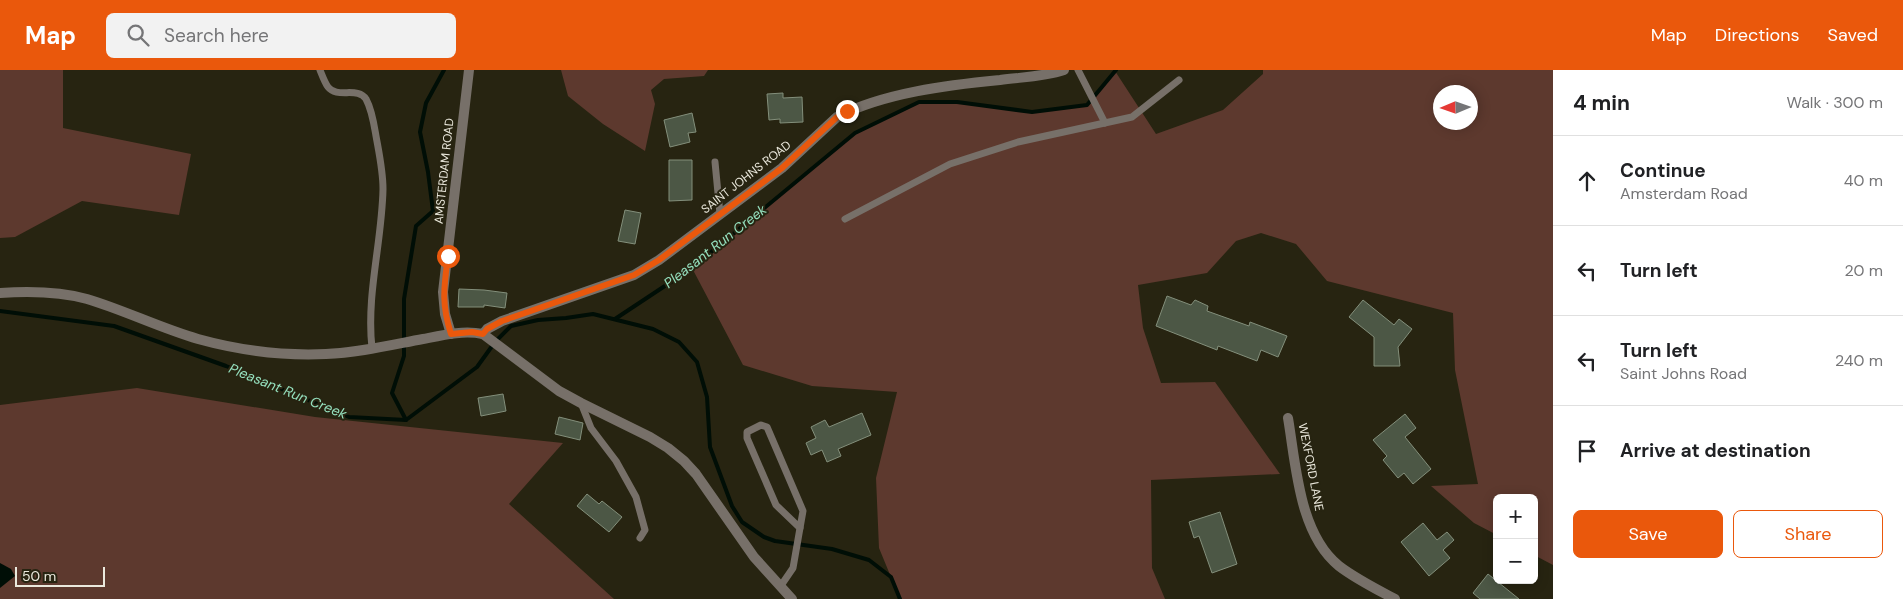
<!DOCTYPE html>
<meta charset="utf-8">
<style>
:root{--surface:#fff;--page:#f2f2f2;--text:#202124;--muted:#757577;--line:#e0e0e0;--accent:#ea580c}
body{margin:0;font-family:"DM Sans",sans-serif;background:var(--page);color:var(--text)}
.controls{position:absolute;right:15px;bottom:15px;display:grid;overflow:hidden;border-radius:8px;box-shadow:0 2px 12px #0003}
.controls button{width:45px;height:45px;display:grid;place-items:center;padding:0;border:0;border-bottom:1px solid var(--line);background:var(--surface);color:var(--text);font:25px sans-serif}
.compass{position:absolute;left:1433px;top:15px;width:45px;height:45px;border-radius:50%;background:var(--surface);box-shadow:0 2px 12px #0003;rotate:268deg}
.scale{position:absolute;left:15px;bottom:12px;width:90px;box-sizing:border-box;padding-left:5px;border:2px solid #ebe9dd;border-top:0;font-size:14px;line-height:18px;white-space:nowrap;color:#ebe9dd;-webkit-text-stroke:4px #272411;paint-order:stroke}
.stop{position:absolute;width:15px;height:15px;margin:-11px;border:4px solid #ea580c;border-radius:50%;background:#fff}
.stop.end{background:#ea580c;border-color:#fff;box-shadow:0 1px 5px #0008}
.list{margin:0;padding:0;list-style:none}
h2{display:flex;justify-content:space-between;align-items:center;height:65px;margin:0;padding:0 20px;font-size:21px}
h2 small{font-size:16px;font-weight:400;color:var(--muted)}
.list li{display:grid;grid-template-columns:32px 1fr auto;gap:15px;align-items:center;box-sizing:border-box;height:90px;padding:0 20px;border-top:1px solid var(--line)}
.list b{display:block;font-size:19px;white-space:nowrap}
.list p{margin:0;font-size:16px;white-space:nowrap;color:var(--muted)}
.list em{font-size:16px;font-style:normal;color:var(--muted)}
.actions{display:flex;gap:10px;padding:15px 20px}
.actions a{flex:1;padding:11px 0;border:1px solid var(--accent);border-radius:8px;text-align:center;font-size:18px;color:var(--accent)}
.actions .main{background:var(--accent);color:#fff}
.icon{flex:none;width:28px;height:28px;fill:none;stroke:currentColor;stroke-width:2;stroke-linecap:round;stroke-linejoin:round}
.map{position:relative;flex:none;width:1553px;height:529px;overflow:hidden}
header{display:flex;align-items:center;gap:30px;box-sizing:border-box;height:70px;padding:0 25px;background:var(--accent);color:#fff}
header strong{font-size:24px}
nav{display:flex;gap:28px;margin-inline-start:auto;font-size:18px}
.search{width:350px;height:45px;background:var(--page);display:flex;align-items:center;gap:12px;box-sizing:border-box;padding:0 18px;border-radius:8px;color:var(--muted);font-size:19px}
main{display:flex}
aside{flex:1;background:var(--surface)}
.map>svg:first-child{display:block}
.green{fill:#5d392e;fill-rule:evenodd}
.water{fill:#000e06}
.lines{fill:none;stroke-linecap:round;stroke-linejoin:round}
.stream{stroke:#000e06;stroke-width:4}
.building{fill:#4c5745;stroke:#838f7b}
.service{stroke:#777069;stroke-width:7}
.minor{stroke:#777069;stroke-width:10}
.tertiary{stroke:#777069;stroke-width:10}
.route{stroke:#ea580c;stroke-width:6}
.labels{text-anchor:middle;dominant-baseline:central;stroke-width:4;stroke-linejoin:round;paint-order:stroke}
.street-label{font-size:12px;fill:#ebe9dd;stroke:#272411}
.water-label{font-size:14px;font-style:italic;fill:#95e0be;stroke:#272411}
</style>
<header>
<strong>Map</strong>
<div class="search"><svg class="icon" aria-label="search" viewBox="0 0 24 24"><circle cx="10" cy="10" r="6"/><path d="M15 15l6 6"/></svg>Search here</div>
<nav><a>Map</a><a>Directions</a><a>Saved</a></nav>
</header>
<main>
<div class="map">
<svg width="1553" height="529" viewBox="0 0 1553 529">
<rect width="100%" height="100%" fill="#272411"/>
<g class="green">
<polygon points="0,0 63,0 63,58 191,84 179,145 82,131 15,167 0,168"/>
<polygon points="561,0 708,0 704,6 664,9 651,20 655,34 645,81 603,54 568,26"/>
<path d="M1263,0H1553V495L1534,485V428H1497V465L1474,453L1431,416L1478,414L1455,300L1453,243L1327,211L1296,174L1261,163L1236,171L1207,203L1138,215L1143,258L1161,313L1215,312L1280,404L1151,410L1152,498L1165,529H900L879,478L876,408L897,322L812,316L743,295L692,198L855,63L919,32H957L1032,42L1087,35L1115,1L1156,64L1223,40L1263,4ZM1440,22H1470V52H1440Z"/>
<polygon points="137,318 315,347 563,373 509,434 614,529 0,529 0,335"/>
</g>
<polygon class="water" points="0,493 11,499 15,506 0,518"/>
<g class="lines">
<g class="stream">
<polyline points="0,241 114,256 226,296 349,347 406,350 477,297 495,272 511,256 538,250 566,248 593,244 653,259 679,272 697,292 707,327 710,377 732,436 742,452 764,467 775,471 832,479 869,490 891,507 900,529"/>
<polyline points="615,249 692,198 855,63 919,32 957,32 1032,42 1087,35 1116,0"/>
<polyline points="406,350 392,323 404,286 404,229 416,156 433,141 428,102 420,62 426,33 444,0"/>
</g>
</g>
<g class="building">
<polygon points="783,23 783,28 802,27 803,52 780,53 780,49 769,50 767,24"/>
<polygon points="692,43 696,62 688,63 690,72 670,77 664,50"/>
<polygon points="669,90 692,90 692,130 669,131"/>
<polygon points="625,140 641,143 635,174 618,171"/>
<polygon points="459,219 484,220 507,223 505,238 484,235 484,237 458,237"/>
<polygon points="1167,226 1191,235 1195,230 1208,236 1207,241 1249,256 1250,252 1287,266 1278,287 1261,280 1257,291 1218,276 1217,280 1156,256"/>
<polygon points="1363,230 1394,255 1399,249 1412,259 1398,277 1400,296 1374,296 1374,267 1349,247"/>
<polygon points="503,324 506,341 481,346 478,328"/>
<polygon points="862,343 871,365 838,379 841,386 827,392 822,380 811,385 806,373 816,368 811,357 825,350 829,357"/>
<polygon points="1405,344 1416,358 1405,367 1431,399 1413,414 1404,403 1398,408 1383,390 1387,386 1373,370"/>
<polygon points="559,347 583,353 580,370 555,364"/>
<polygon points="587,424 599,434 602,431 622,447 609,462 577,436"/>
<polygon points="1220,442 1237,494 1212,503 1199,466 1194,468 1189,452"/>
<polygon points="1423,453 1437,470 1447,462 1454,470 1443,480 1450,488 1429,506 1401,472"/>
<polygon points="1488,504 1519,529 1480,529 1473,523"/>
</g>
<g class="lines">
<g class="service">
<path d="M320,0C322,5 325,13 328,17C337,29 358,16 366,29C372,40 374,54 376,66C379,83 383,101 383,119C382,172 366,225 372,278"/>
<polyline points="1078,0 1105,53"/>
<polyline points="715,92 720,144"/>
<polyline points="845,149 950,94 1018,72 1132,47 1179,10"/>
<polyline points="581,333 591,358 616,391 636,427 645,460 640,468"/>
<polygon points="761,355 767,357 803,441 800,458 776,435 747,368 747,362"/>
<polyline points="780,517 793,498 800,458"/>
</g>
<g class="minor">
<path d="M483,264L487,259L502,251L634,205L659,190L782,98L837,47C883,23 948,15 1000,10C1022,7 1043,7 1064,0"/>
<path d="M1288,348C1296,395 1299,464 1339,496C1356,509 1376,519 1395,529"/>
</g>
<g class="tertiary">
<path d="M0,223C29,221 58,221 87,229C124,240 160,258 198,269C238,280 283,286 326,284C358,283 391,275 423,269C443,265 463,260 483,264L559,321L581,333L650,367L668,378L684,391L696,404L754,487L792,529"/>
<polyline points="451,264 445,244 443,222 469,0"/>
</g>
</g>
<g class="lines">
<path class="route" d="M448,186C444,217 441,233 451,264L472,262L483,264L487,259L502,251L634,205L659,190L782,98L837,47L847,41"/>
</g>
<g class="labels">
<g class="street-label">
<text transform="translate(444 101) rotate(-84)">AMSTERDAM ROAD</text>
<text transform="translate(746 107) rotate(-38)">SAINT JOHNS ROAD</text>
<text transform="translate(1311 397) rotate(79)">WEXFORD LANE</text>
</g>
<g class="water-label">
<text transform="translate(715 176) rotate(-38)">Pleasant Run Creek</text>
<text transform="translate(288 321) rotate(22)">Pleasant Run Creek</text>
</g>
</g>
</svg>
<div class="controls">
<button>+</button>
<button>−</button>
</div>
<svg class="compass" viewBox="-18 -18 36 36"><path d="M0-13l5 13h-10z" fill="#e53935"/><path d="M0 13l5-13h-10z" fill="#757577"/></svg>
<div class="scale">50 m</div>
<div class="stop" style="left:448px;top:186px"></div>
<div class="stop end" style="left:847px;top:41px"></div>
</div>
<aside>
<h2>4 min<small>Walk · 300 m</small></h2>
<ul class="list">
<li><svg class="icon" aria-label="ahead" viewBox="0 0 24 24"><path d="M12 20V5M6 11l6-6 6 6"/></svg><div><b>Continue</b><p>Amsterdam Road</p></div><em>40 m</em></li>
<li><svg class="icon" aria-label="left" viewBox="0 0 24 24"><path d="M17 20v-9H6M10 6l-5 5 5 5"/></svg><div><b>Turn left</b></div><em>20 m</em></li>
<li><svg class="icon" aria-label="left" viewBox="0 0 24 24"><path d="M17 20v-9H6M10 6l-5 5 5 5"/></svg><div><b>Turn left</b><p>Saint Johns Road</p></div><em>240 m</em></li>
<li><svg class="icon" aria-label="arrive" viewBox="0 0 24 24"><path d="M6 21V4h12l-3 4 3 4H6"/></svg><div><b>Arrive at destination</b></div></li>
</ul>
<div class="actions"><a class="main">Save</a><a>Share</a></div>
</aside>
</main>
